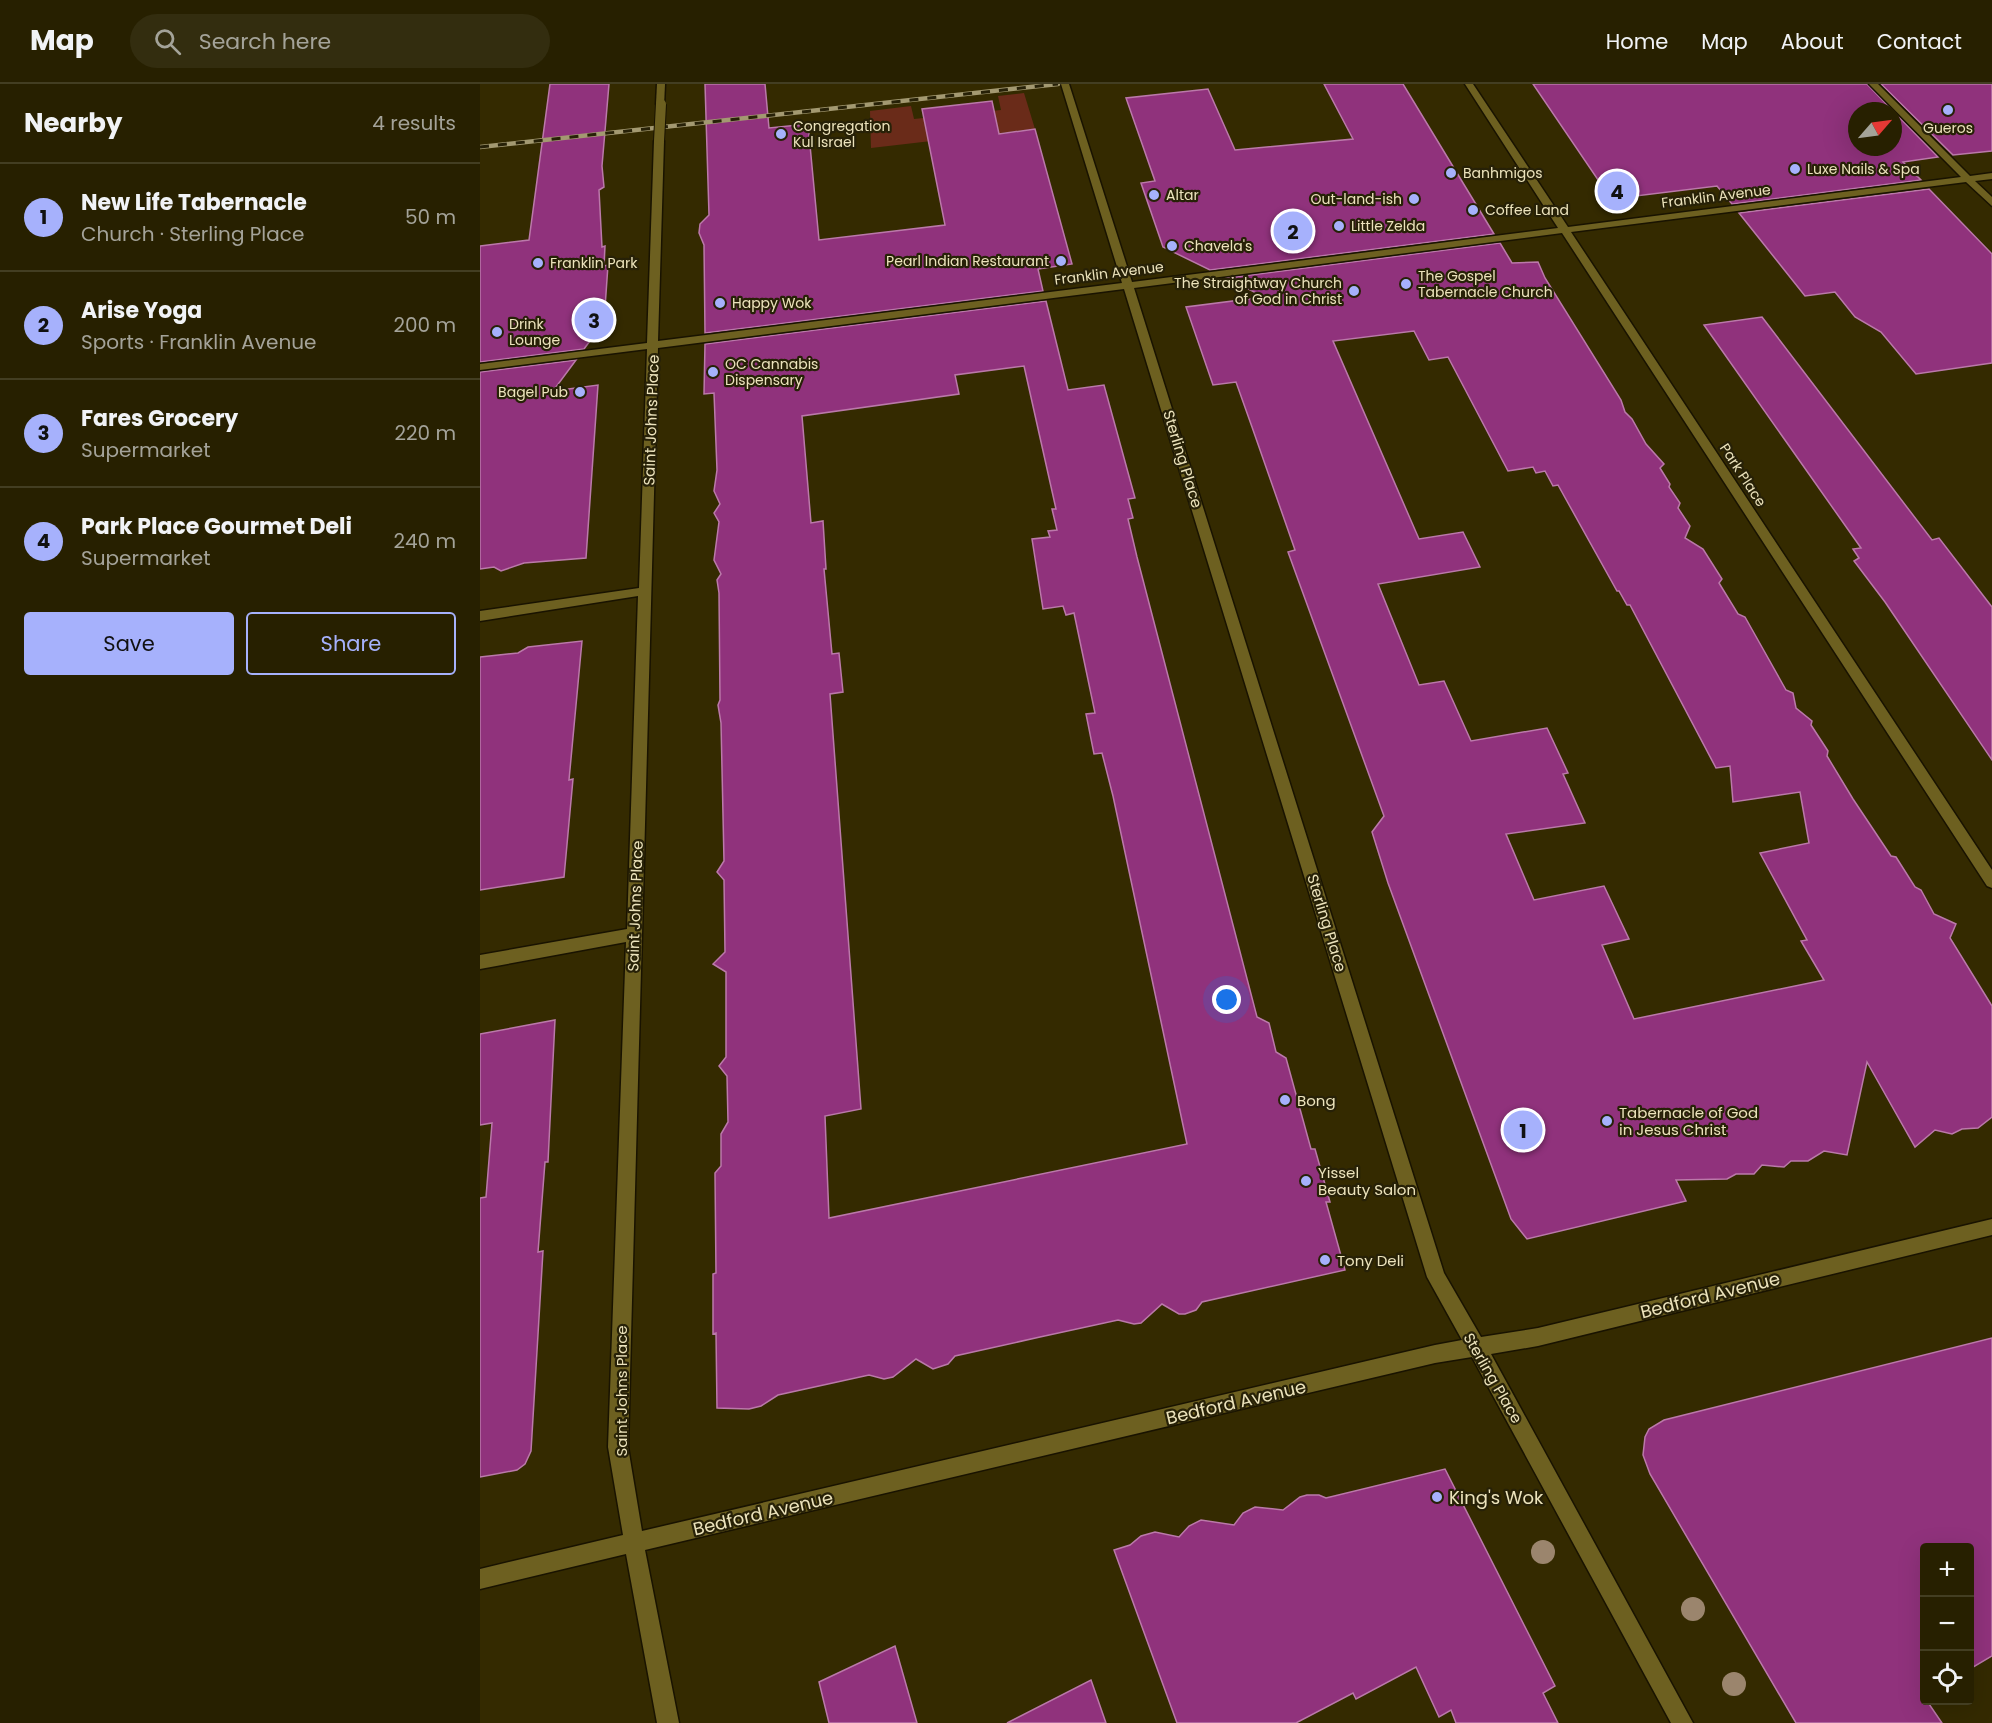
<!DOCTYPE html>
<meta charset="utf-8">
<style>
:root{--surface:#272000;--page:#332d0f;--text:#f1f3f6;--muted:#a4a399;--line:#433e22;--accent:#a6b1fc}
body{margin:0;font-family:Poppins,sans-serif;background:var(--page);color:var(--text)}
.controls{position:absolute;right:18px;bottom:18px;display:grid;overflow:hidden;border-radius:6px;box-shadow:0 6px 24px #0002}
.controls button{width:54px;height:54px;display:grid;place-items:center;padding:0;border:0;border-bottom:2px solid var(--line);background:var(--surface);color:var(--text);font:30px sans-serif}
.compass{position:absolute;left:1368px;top:18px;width:54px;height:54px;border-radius:50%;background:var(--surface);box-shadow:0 6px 24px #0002;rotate:62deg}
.you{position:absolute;left:747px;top:916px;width:21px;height:21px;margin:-15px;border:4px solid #fff;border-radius:50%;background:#1a73e8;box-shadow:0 0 0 9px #1a73e833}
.badge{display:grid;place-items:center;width:39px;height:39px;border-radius:50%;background:var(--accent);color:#111;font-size:20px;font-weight:700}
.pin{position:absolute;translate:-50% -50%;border:3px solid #fff;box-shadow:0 2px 6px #0006}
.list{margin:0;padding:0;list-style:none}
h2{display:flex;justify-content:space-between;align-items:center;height:78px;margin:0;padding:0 24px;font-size:26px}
h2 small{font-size:20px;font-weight:400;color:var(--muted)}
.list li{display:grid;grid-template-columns:39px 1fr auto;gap:18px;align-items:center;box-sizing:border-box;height:108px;padding:0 24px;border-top:2px solid var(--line)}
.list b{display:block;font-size:22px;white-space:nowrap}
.list p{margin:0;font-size:20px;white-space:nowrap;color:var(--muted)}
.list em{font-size:20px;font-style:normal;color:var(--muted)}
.actions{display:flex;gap:12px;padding:18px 24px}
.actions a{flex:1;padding:14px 0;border:2px solid var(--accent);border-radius:6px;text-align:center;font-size:21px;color:var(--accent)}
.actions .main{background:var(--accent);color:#111}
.icon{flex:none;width:33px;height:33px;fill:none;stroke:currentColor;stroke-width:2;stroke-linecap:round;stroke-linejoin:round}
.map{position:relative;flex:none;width:1512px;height:1639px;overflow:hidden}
header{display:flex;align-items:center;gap:36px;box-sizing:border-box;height:84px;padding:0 30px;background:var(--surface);border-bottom:2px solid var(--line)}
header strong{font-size:28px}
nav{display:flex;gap:33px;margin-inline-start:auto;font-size:21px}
.search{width:420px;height:54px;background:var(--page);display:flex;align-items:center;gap:15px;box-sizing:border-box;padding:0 21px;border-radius:33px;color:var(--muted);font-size:22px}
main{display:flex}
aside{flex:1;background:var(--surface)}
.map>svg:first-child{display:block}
.green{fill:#6a2b19}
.building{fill:#90327c;stroke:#bb79aa;stroke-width:1.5;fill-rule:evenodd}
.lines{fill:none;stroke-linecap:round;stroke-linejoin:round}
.minor-casing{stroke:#191300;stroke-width:3}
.minor{fill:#6d6020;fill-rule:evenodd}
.rail-casing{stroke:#a39971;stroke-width:4.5}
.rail{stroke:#272107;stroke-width:3;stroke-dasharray:9;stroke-linecap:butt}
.minor-bridge-casing{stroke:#191300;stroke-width:12;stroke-linecap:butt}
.minor-bridge{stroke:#6d6020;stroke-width:10}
.tree{fill:#9b856d}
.poi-dot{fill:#a6b1fc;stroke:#272107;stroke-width:2}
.labels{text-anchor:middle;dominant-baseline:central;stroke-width:4.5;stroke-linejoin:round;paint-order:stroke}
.far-poi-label{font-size:14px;fill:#ece3bc;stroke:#272107;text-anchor:start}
.far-street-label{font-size:14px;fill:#ece3bc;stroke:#272107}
.street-label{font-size:15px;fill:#ece3bc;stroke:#272107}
.poi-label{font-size:15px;fill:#ece3bc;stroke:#272107;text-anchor:start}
.near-street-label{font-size:18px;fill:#ece3bc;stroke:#272107}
.near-poi-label{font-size:18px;fill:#ece3bc;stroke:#272107;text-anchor:start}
</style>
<header>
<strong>Map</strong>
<div class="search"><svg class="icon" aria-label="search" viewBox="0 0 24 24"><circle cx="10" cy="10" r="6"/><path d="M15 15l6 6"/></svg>Search here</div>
<nav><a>Home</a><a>Map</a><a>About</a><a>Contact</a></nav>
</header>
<main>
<aside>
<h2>Nearby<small>4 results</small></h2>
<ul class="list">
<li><span class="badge">1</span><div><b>New Life Tabernacle</b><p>Church · Sterling Place</p></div><em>50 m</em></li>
<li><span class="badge">2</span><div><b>Arise Yoga</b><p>Sports · Franklin Avenue</p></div><em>200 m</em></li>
<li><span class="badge">3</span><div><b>Fares Grocery</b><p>Supermarket</p></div><em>220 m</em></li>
<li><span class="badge">4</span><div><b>Park Place Gourmet Deli</b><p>Supermarket</p></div><em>240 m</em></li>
</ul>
<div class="actions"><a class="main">Save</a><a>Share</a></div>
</aside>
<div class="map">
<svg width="1512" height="1639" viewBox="0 0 1512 1639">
<rect width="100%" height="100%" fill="#342a00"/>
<polygon class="green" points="544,9 555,45 391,64 390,27 431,22 434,35 521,26 518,12"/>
<g class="building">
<polygon points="70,0 129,0 122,82 124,103 119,106 122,163 125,162 124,182 128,181 124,238 104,265 0,278 0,162 49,156"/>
<polygon points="225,0 285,0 289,44 328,40 339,156 465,141 442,25 512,17 519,50 555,45 592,180 558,185 563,207 225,249 224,161 219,149 220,140 229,131"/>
<polygon points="844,0 923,0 1014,150 730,186 683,163 661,99 675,97 646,14 728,5 755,66 873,55"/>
<polygon points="1053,0 1387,0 1413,27 1377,27 1377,63 1413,63 1413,27 1458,73 1423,78 1441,96 1252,120 1237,102 1131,115"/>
<polygon points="1401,0 1512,0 1512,67 1473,71"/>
<polygon points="1449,105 1512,170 1512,279 1436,290 1401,248 1375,233 1355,208 1325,212 1259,129"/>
<path d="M1020,159L1032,179L1058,178L1065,194L1141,316L1145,328L1152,335L1166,360L1184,380L1180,384L1190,400L1189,403L1200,419L1198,424L1210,442L1205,454L1223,465L1242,495L1239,499L1258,530L1265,533L1306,606L1313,609L1316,624L1332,637L1331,641L1348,667L1347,672L1373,715L1411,772L1416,773L1435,803L1441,806L1454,830L1476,840L1470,854L1512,922V1033L1498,1044L1482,1045L1472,1050L1455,1046L1435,1063L1387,978L1367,1071L1344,1067L1328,1077H1311L1304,1083L1282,1081L1274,1090H1256L1247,1095L1196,1096L1206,1117L1047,1155L1031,1135L908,799L892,748L904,732L808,468L815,466L772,343L756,298L733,301L706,223L784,213L747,194ZM934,247L949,276L968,273L1028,387L1053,383L1056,389L1065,387L1073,402L1078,401L1137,507H1139L1147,521H1150L1236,684L1250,682L1253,718L1320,708L1329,759L1280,769L1327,856L1321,857L1344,896L1154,935L1122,861L1149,855L1124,802L1054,816L1026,750L1105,739L1083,690L1088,689L1067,644L991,657L964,597L939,601L898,500L1000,483L983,448L939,455L853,257Z"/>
<path d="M566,217L588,306L624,301L655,414L648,415L653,434L648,435L657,473L777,933L789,939L796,968L806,974L831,1065H835L850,1118H846L865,1186L722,1218L716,1226L705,1230H699L682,1220L661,1239L654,1240L638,1236L560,1253L475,1272L468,1280L453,1285L436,1275L413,1293L404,1295L389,1291L298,1311L281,1322L269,1325L237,1324L236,1249L233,1250V1190L236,1189L235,1089L241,1082V1050L248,1038L247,992L239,982L246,973V888L233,880L245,868L244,796L237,788L244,777L241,639L238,621L240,616L239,509L237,496L241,490L234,476L239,438L234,429L240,420L234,407L237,386L234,309L224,310L225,260ZM544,282L576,425H572L577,446L568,447L570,453L552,455L563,525L583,522L586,531L594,529L615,629L606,630L614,670L622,669L633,712L707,1060L349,1134L345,1032L381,1025L350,610L363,608L359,569L352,570L344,485H346L343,437L331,439L322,332L479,310L475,291Z"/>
<polygon points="1282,233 1452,456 1459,454 1512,523 1512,676 1405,518 1374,477 1379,474 1373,465 1381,464 1224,241"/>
<polygon points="96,276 73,307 118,301 106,474 44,479 21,487 14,483 0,485 0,288"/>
<polygon points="102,557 89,696 93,695 84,793 0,806 0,573 38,569 48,563"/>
<polygon points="75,936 68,1078 65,1078 58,1168 63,1167 51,1367 45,1380 37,1386 0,1393 0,1114 6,1113 12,1039 0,1041 0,950"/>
<polygon points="1512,1254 1512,1572 1490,1585 1490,1464 1444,1464 1444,1617 1447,1617 1462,1639 1316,1639 1170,1390 1163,1371 1165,1353 1169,1345 1184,1336"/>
<polygon points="965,1385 1075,1602 1063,1609 1078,1639 976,1639 971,1626 959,1633 936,1583 876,1615 873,1609 816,1639 697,1639 634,1466 650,1461 661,1452 675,1448 699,1453 709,1442 721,1436 754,1441 763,1429 775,1423 803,1426 820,1413 827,1411 839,1411 846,1414"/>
<polygon points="415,1562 437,1639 349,1639 339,1598"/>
<polygon points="611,1596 626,1639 527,1639"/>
</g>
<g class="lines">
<defs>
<g id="minor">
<polygon points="177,0 185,0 184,22 176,20"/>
<path d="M581,0H589L652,198L1078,144L985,0H993L1088,143L1481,93L1389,0H1398L1490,92L1512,89V95L1495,97L1512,113V122L1486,98L1091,148L1512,786V804L1507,802L1082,149L654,204L964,1189L1001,1253L1058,1244L1512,1135V1151L1058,1262L1011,1270L1213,1639H1191L992,1273L955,1279L165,1466L199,1639H177L146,1470L0,1505V1485L143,1451L128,1363L146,858L0,885V871L147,845L158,512L0,537V527L159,504L167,265L0,286V280L167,259L174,57L179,54L184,57L178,257L642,199ZM644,205L947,1193L982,1256L955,1261L162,1447L148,1363L178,264Z"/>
</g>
</defs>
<use href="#minor" class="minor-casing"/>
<use href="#minor" class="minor"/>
<defs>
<polyline id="rail" points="0,63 578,0"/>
</defs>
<use href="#rail" class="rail-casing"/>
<use href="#rail" class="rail"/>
<defs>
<polyline id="minor-bridge" points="179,57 181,20"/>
</defs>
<use href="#minor-bridge" class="minor-bridge-casing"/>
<use href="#minor-bridge" class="minor-bridge"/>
</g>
<g class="tree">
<circle cx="1063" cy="1468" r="12"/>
<circle cx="1213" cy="1525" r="12"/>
<circle cx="1254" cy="1600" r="12"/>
</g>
<g class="poi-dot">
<circle cx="1468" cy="26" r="6"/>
<circle cx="301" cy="50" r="6"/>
<circle cx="1315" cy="85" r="6"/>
<circle cx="971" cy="89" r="6"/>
<circle cx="674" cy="111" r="6"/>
<circle cx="934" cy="115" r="6"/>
<circle cx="993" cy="126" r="6"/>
<circle cx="859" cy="142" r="6"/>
<circle cx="692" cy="162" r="6"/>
<circle cx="581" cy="177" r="6"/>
<circle cx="58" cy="179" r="6"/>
<circle cx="926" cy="200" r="6"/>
<circle cx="874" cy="207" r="6"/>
<circle cx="240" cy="219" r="6"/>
<circle cx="17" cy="248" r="6"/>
<circle cx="233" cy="288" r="6"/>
<circle cx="100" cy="308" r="6"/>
<circle cx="805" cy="1016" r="6"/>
<circle cx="1127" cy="1037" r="6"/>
<circle cx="826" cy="1097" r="6"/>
<circle cx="845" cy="1176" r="6"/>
<circle cx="957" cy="1413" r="6"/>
</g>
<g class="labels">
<g class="far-poi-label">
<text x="313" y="42">Congregation<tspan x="313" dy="16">Kul Israel</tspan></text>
<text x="1468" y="44" text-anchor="middle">Gueros</text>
<text x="1327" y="85">Luxe Nails &amp; Spa</text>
<text x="983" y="89">Banhmigos</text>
<text x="686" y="111">Altar</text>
<text x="922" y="115" text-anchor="end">Out-land-ish</text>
<text x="1005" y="126">Coffee Land</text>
<text x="871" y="142">Little Zelda</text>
<text x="704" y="162">Chavela's</text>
<text x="569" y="177" text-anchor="end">Pearl Indian Restaurant</text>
<text x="70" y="179">Franklin Park</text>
<text x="938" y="192">The Gospel<tspan x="938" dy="16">Tabernacle Church</tspan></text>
<text x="862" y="199" text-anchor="end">The Straightway Church<tspan x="862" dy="16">of God in Christ</tspan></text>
<text x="252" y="219">Happy Wok</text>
<text x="29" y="240">Drink<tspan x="29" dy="16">Lounge</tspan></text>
<text x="245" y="280">OC Cannabis<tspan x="245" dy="16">Dispensary</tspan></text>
<text x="88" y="308" text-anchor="end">Bagel Pub</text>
</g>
<g class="far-street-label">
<text transform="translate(1236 112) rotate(-7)">Franklin Avenue</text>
<text transform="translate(629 189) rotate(-7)">Franklin Avenue</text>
<text transform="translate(1263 391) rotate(57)">Park Place</text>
</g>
<g class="street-label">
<text transform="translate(171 336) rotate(-88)">Saint Johns Place</text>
<text transform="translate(703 375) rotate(73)">Sterling Place</text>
<text transform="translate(155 822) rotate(-88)">Saint Johns Place</text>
<text transform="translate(847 839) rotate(73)">Sterling Place</text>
<text transform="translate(1013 1294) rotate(60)">Sterling Place</text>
<text transform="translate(141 1307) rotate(-90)">Saint Johns Place</text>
</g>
<g class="poi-label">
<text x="817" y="1016">Bong</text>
<text x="1139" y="1028">Tabernacle of God<tspan x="1139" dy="17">in Jesus Christ</tspan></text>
<text x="838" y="1088">Yissel<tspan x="838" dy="17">Beauty Salon</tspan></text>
<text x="857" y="1176">Tony Deli</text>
</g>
<g class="near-street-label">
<text transform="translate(1230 1211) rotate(-14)">Bedford Avenue</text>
<text transform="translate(756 1318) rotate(-13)">Bedford Avenue</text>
<text transform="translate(283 1429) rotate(-13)">Bedford Avenue</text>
</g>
<g class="near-poi-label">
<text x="969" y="1413">King's Wok</text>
</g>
</g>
</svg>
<div class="controls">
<button>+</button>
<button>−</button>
<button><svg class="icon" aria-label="locate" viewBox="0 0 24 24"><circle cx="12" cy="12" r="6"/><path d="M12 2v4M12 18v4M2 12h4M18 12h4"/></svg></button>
</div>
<svg class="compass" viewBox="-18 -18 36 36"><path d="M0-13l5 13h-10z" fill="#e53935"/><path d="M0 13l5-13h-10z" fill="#a4a399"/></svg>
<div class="you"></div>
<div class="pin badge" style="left:1043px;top:1046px">1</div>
<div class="pin badge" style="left:813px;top:147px">2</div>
<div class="pin badge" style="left:114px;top:236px">3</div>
<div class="pin badge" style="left:1137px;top:107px">4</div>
</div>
</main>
